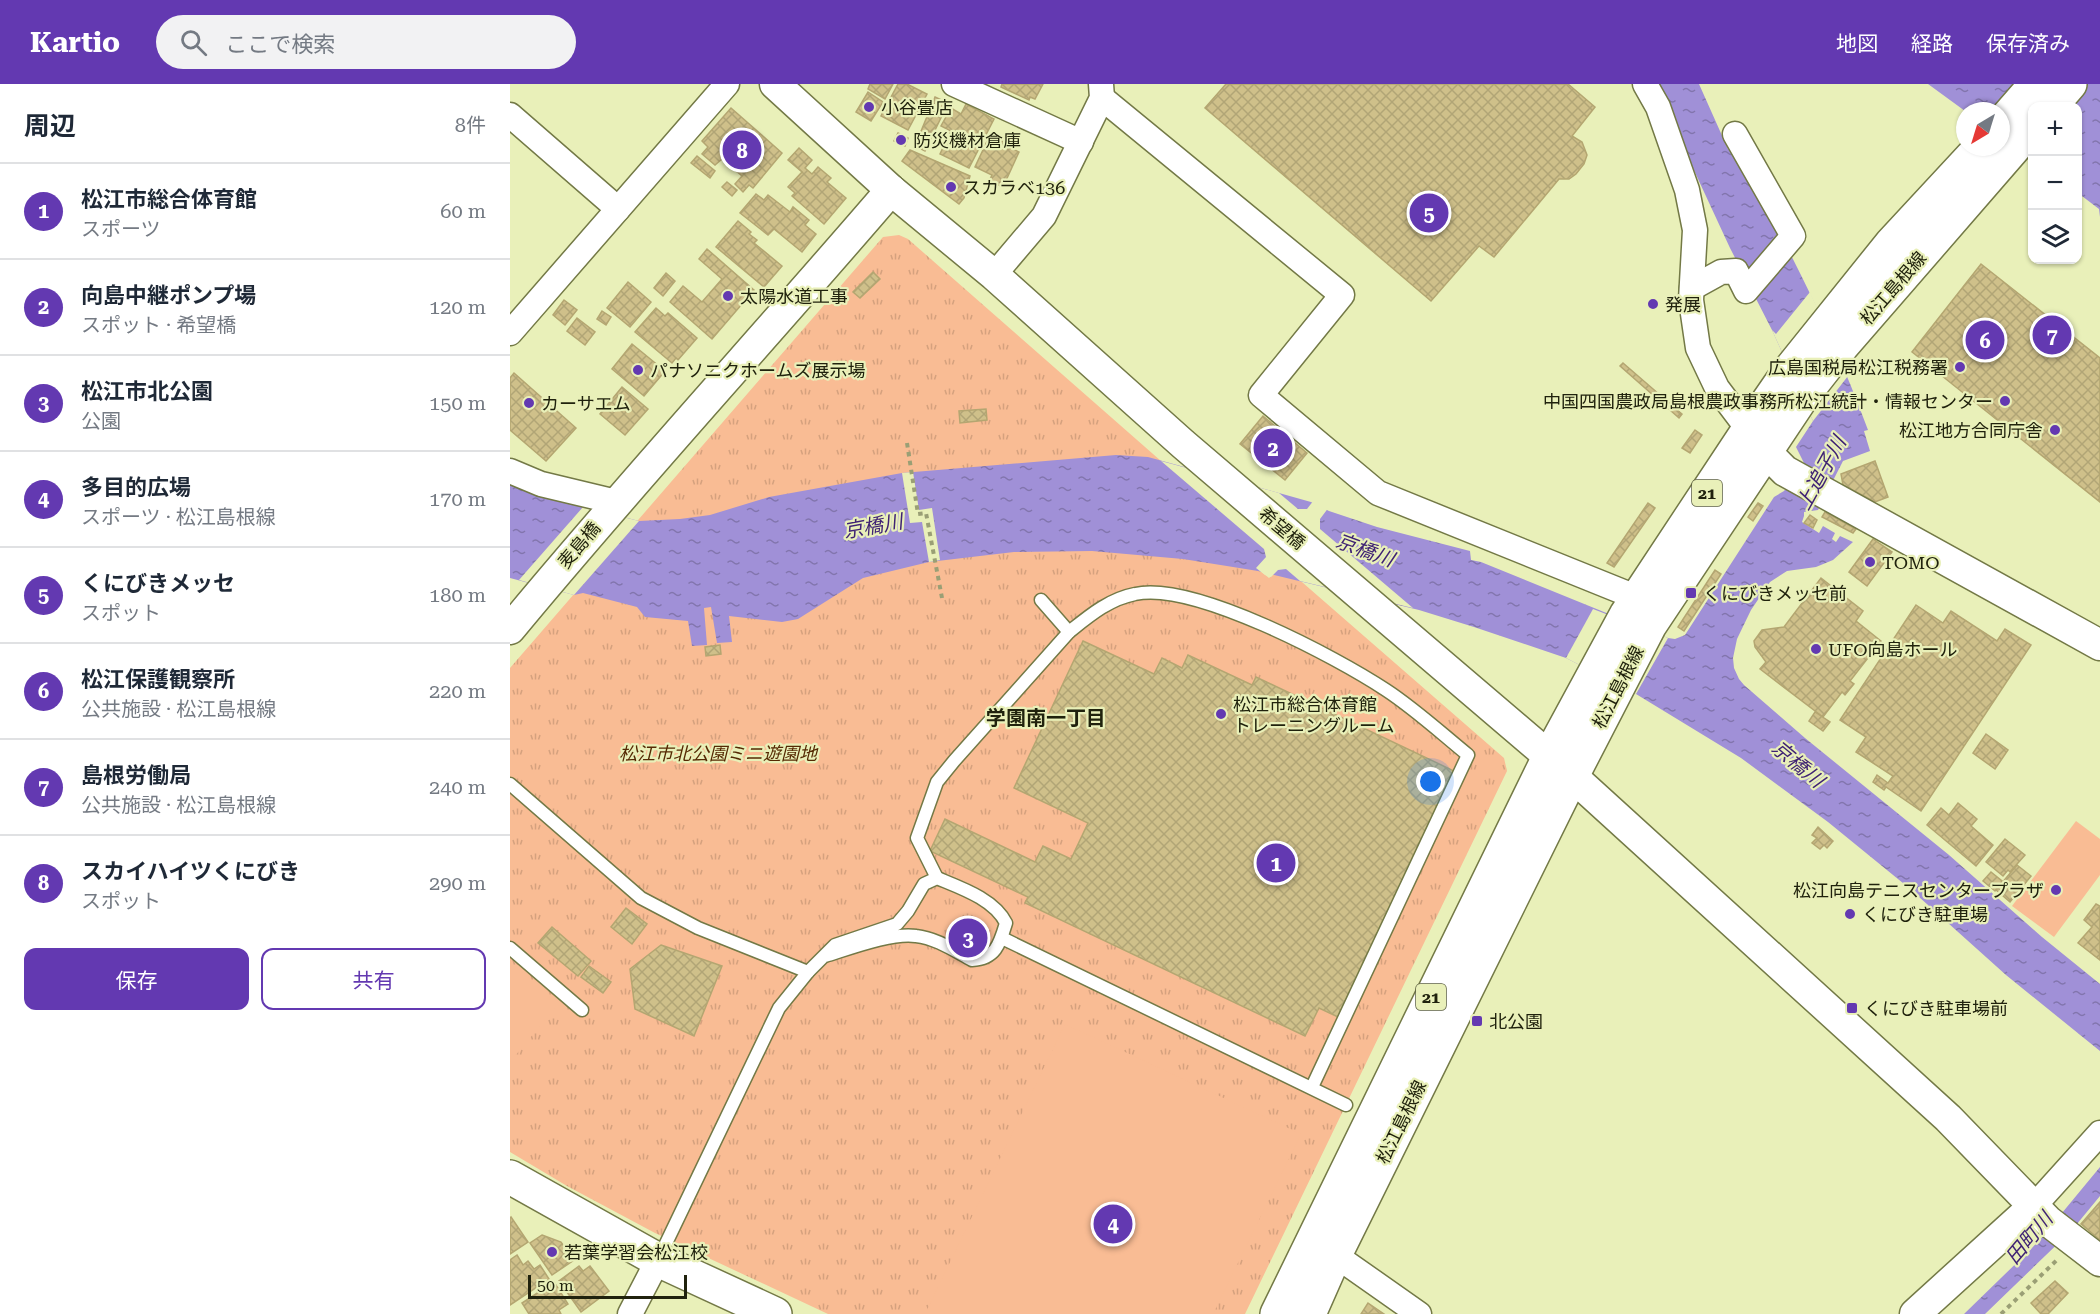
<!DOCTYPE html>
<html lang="ja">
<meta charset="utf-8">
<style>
:root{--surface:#fff;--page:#f2f2f3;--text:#1f2937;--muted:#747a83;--line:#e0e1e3;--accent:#6339b1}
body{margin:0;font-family:"Roboto Serif","Noto Sans JP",serif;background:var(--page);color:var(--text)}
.controls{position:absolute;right:18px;top:18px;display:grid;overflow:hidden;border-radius:12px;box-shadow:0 2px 4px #0004}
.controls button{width:54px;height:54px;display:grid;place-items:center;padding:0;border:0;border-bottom:2px solid var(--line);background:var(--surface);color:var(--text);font:30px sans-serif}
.compass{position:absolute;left:1446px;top:18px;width:54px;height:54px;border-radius:50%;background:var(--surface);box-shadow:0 2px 4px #0004;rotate:218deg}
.scale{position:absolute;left:18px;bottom:15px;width:159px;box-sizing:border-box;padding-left:6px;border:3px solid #20220d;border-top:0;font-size:16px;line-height:21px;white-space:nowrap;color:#20220d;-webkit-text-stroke:4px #e9f0b9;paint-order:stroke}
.you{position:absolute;left:921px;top:698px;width:21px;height:21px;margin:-15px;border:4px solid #fff;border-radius:50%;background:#1a73e8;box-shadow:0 0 0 9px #1a73e833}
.badge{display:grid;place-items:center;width:39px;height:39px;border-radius:50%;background:var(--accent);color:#fff;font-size:20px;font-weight:700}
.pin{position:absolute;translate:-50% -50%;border:3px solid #fff;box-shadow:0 2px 6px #0006}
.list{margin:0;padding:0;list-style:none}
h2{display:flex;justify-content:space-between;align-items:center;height:78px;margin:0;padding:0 24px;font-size:26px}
h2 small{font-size:20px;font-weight:400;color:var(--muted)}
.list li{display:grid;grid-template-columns:39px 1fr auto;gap:18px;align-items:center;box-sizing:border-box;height:96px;padding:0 24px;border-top:2px solid var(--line)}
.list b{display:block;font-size:22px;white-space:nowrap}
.list p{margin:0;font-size:20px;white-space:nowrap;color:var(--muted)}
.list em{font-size:20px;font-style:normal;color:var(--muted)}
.actions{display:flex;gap:12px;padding:18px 24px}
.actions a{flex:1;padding:14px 0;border:2px solid var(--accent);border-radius:12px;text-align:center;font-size:21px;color:var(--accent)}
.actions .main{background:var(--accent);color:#fff}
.icon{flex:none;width:33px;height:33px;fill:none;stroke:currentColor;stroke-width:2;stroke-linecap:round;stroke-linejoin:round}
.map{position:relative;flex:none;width:1590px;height:1230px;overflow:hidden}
header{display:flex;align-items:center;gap:36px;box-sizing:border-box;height:84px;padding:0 30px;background:var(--accent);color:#fff}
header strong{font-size:28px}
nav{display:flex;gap:33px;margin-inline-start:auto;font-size:21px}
.search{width:420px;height:54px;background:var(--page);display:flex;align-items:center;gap:15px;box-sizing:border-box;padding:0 21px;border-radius:33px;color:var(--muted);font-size:22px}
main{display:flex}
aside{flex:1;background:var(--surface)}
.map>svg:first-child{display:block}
.grass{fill:url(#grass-tufts)}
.garden{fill:#f9bc94}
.water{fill:url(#water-ripples)}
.pier{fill:#e9f0b9}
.building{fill:url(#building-cross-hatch);stroke:#b4a671;stroke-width:1.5}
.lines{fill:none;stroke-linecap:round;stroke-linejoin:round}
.service-casing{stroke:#737946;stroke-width:15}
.minor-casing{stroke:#737946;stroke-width:27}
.tertiary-casing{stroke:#737946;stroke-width:33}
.secondary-casing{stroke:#737946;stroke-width:36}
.primary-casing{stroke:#737946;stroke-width:36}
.path{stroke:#9a9f75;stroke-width:4;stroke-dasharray:4.5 4.5;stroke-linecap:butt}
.service{stroke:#fff;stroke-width:12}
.minor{stroke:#fff;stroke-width:24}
.tertiary{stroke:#fff;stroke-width:30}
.secondary{stroke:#fff;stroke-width:33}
.primary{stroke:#fff;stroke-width:33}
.poi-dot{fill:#6339b1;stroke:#e9f0b9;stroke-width:2}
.labels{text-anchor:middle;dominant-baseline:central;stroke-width:4.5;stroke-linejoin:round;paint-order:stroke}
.shield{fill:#e9f0b9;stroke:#5c6041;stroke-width:1.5}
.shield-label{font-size:16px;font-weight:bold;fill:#20220d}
.poi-label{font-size:18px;fill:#20220d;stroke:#e9f0b9;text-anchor:start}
.street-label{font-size:18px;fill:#20220d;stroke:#e9f0b9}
.park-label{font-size:18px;font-style:italic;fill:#552903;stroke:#e9f0b9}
.water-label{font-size:20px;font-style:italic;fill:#3f2274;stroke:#e9f0b9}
.neighbourhood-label{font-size:20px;font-weight:bold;fill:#20220d;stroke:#e9f0b9}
</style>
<header>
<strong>Kartio</strong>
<div class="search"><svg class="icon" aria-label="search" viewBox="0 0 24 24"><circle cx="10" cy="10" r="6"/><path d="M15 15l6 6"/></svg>ここで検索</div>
<nav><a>地図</a><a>経路</a><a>保存済み</a></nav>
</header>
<main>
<aside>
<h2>周辺<small>8件</small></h2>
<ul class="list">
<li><span class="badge">1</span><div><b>松江市総合体育館</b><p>スポーツ</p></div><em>60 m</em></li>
<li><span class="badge">2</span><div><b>向島中継ポンプ場</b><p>スポット · 希望橋</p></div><em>120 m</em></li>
<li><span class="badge">3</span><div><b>松江市北公園</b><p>公園</p></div><em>150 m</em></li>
<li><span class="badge">4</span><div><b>多目的広場</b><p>スポーツ · 松江島根線</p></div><em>170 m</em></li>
<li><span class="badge">5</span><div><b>くにびきメッセ</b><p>スポット</p></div><em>180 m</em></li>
<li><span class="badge">6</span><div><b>松江保護観察所</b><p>公共施設 · 松江島根線</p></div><em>220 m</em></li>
<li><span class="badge">7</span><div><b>島根労働局</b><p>公共施設 · 松江島根線</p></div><em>240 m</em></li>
<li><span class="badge">8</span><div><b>スカイハイツくにびき</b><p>スポット</p></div><em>290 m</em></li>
</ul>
<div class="actions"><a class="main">保存</a><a>共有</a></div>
</aside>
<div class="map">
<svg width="1590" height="1230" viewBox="0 0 1590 1230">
<defs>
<pattern id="grass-tufts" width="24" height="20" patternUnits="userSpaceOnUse" patternTransform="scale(1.5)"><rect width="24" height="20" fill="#f9bc94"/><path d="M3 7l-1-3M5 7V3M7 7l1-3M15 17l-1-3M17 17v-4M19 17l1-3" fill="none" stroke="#d5a17e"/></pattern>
<pattern id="water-ripples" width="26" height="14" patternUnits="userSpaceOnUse" patternTransform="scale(1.5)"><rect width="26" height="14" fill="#a090d7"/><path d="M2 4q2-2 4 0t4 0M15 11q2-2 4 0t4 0" fill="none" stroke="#8275ad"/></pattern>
<pattern id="building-cross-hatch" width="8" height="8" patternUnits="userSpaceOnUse" patternTransform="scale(1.5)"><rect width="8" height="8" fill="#cfc08a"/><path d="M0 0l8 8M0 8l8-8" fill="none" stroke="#b1a576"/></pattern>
</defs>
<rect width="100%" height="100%" fill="#e9f0b9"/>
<polygon class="grass" points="389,151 398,155 651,377 747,484 759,494 768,486 777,485 994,674 997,687 735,1230 318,1230 145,1149 57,1102 0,1068 0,584 373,153"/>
<g class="garden">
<polygon points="1566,737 1590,755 1590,791 1544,853 1502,822"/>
<polygon points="0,878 49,919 0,978"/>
<polygon points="555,940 791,1050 703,1230 415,1230"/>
</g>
<g class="water">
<path d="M1144,0H1189L1218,65L1232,81C1281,166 1324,254 1358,346L1354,347L1360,367L1333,377L1308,426L1294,428V432L1292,438L1309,449L1313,442L1325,449L1322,455L1326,458L1330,452L1343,458L1323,476L1306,483L1277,487L1260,498L1241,526L1227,555L1223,574L1224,584L1229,595L1234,601L1295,654L1439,771L1532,853L1590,900V967L1496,891L1399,804L1318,738L1231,674L1126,610L1056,574L964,543L909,526L748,487L673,475L582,467L504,468L419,478L353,494L288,535L272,538L219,532L222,558L207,559L201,523L194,524L197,561L182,562L178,537L135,533L127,523L73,509L64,511L0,494V398L31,411L129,437L170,435L200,431L259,413L392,389L606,371L638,373L769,409L801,418L819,427L867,443L960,467L961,476L971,478L1158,554L1165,555L1175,551L1264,413L1274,407L1295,381L1286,363L1303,337L1262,246L1220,164Z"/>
<polygon points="1418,0 1590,0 1590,133 1589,125 1568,109 1568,22 1522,22 1491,27 1455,27"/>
<polygon points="1590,1083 1590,1112 1562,1146 1475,1230 1454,1230 1528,1158"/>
</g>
<g class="pier">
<polygon points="1300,208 1338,292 1303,337 1262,246 1266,250"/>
<polygon points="651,377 769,409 788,425 797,425 804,416 819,423 810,435 810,445 903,524 790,497 776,485 768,486 761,493 755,491 746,484 756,473 754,465"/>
<polygon points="403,388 409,426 422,424 430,476 419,478 412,438 400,439 392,389"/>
<polygon points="73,423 129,437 64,511 9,496"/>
<polygon points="1083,525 1158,554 1126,610 1056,574"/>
</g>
<g class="building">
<polygon points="360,0 383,0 375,15 358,5"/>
<polygon points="388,0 397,0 417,10 398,46 371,32"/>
<polygon points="492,0 533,0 525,15 520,13 519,16 491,3"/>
<polygon points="716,0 1058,0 1085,23 1062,52 1072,58 1077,71 1074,80 1066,90 1059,95 1049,95 984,173 969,162 921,217 695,24"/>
<polygon points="358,8 373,18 361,37 346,28"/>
<polygon points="425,13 438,19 415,67 405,62"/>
<polygon points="456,20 484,35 459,84 430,70 441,47 431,42 441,24 451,30"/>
<polygon points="221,24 272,69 243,104 239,101 233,108 225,100 232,92 212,75 205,81 192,70 198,63 192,57"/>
<polygon points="388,49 398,54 395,62 384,57"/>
<polygon points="480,51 502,62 501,64 509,68 493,103 479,97 482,91 465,83"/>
<polygon points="289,64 302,76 295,84 302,90 308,83 321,94 317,98 336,114 314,140 282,112 285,109 278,103 292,88 278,76"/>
<polygon points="400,66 460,92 454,114 449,120 392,77"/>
<polygon points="187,72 205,87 200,94 181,79"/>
<polygon points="217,98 227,106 222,112 212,103"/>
<polygon points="246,110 254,116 258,111 280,128 283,123 299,136 295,141 306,150 292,168 264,145 258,151 230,129"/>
<polygon points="228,137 241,148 239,150 247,156 244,159 272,182 254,203 206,163"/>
<polygon points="197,165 244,206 202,255 160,218 173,202 192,218 212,195 189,175"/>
<polygon points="1471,180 1590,274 1590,418 1402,268"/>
<polygon points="363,188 370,195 350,214 343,208"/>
<polygon points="156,189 165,197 153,212 144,204"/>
<polygon points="118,198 141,218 120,243 97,224"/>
<polygon points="54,216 67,226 55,241 43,231"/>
<polygon points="146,224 155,232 158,229 187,254 168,276 166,274 162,279 125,248"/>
<polygon points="92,227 101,233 96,241 87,235"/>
<polygon points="67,234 85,248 75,261 57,247"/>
<polygon points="122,260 155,287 134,312 102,285"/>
<polygon points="1113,279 1172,330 1169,334 1110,282"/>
<polygon points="4,289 66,344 36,377 0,346 0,294"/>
<polygon points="112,303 138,325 115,351 90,330"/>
<polygon points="476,325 477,336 450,339 449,327"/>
<polygon points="753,332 797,369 775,396 730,360"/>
<polygon points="1185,346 1192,351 1180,369 1172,364"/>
<polygon points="1365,377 1378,413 1365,418 1333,401 1331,390"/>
<polygon points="1138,419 1145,424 1104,483 1097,479"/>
<polygon points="1248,419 1253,422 1243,437 1238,433"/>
<polygon points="1315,428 1346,445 1343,449 1312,433"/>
<polygon points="1300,431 1307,436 1303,444 1294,439"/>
<polygon points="1363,455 1382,468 1357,502 1339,488"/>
<polygon points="1205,486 1211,490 1174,547 1168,543"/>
<polygon points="1311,494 1353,527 1346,537 1371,557 1340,597 1344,600 1335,611 1332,608 1313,633 1250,585 1256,578 1245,563 1244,557 1252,546 1274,543"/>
<polygon points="1406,521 1433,539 1441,527 1487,557 1495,545 1521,561 1411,727 1376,703 1374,706 1363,698 1367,691 1378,699 1383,692 1346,668 1356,653 1330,636"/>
<polygon points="573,557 644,590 652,574 672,584 678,571 742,601 746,593 944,687 828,933 809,924 795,952 515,819 518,813 420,767 435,735 525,778 533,762 561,775 578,739 504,704"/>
<polygon points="210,561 211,570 196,572 195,563"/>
<polygon points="1305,628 1320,638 1313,647 1299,637"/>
<polygon points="1476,650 1498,666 1485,685 1463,669"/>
<polygon points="1448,719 1467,735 1461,742 1483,761 1466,782 1417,741 1431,724 1439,731"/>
<polygon points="1308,743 1323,757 1317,764 1314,761 1310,765 1302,759 1307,754 1302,751"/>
<polygon points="1495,755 1515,771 1500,788 1498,786 1493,792 1476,778"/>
<polygon points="1507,781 1521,792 1500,818 1486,806"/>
<polygon points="1481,788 1492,797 1485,807 1473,797"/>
<polygon points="1586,820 1590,822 1590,876 1568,859 1582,843 1574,836"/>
<polygon points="116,824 137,840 122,860 101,843"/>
<polygon points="42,843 81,877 68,892 28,859"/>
<polygon points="151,861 212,882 184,952 125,925 120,885"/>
<polygon points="79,882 101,898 93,909 71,893"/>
<polygon points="1590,1118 1590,1156 1571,1140"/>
<polygon points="1,1133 18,1158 0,1170 0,1134"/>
<polygon points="32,1151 51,1158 64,1176 42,1191 20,1159"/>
<polygon points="7,1171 13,1181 18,1177 24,1185 30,1181 39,1195 0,1221 0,1176"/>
<polygon points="69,1182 73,1187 80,1182 99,1207 71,1228 49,1197"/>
<polygon points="1545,1197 1558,1209 1538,1230 1531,1230 1521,1219"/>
<polygon points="44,1198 58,1220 49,1226 51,1230 19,1230 12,1219"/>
<polygon points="858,1219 874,1230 851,1230"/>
</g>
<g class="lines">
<defs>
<g id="service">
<path d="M531,516L559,548C579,532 599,515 625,510C683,497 826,573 876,606C905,625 931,649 958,671L802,1003"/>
<polyline points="0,700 131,814 188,844 298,888"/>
<polyline points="427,794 407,754 427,698 444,677 559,548"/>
<polyline points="492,854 836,1021"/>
<polyline points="0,864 72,926"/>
<path d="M148,1176L269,924L298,888L325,861L387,840L398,827L414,800L427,794C451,804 484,815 496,839C490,859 486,875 462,876C445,867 426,854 406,852C383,848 338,865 315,872"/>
</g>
<g id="minor">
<polyline points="444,0 571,58"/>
<polyline points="1135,0 1148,23 1177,106 1185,146 1181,216 1188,264 1207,304 1247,357"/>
<polyline points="592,14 832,211 751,311 868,409 1128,514"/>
<polyline points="0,31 108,125"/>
<polyline points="484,191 534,132 592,14 591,0"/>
<polyline points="1182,204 1211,188 1226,187 1236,207 1283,152 1225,50"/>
<polyline points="0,249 217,0"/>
<polyline points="0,387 31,400 106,418"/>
<polyline points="1525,1121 1590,1049"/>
<polyline points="825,1171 909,1230"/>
<polyline points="120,1230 148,1176"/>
</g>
<g id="tertiary">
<polyline points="265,0 381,106 484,191 673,360 1062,692 1438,1034 1538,1137 1590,1177"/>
<polyline points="1256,368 1275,387 1590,561"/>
<path d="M0,545C123,396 255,253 381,106"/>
<polyline points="1405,1230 1525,1121"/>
</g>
<polyline id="secondary" points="0,1093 148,1176 265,1230"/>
<g id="primary">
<polyline points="1541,22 1560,0"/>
<polyline points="1491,40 1526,0"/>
<polyline points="767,1230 1039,673 1116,531 1239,345 1279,287 1381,160 1471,63"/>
<polyline points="799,1230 825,1171 1062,692 1140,541 1292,313 1332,262 1522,43"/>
</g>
</defs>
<use href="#service" class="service-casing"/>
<use href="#minor" class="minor-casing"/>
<use href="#tertiary" class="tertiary-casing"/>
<use href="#secondary" class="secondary-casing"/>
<use href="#primary" class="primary-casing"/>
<g class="path">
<polyline points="397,359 408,430 416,429 432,514"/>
<polyline points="1491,1230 1549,1174"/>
</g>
<use href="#service" class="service"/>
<use href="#minor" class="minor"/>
<use href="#tertiary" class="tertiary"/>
<use href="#secondary" class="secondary"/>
<use href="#primary" class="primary"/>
</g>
<g class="poi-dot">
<circle cx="359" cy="23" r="6"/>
<circle cx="391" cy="56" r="6"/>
<circle cx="441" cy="103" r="6"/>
<circle cx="218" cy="212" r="6"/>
<circle cx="1143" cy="220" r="6"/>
<circle cx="1450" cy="283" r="6"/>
<circle cx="128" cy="286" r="6"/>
<circle cx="1495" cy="317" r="6"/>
<circle cx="19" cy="319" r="6"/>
<circle cx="1545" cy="346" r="6"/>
<circle cx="1360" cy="478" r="6"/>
<rect x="1175" y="503" width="12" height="12" rx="3"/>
<circle cx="1306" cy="565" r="6"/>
<circle cx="711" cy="630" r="6"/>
<circle cx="1546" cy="806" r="6"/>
<circle cx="1340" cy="830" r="6"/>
<rect x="1336" y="918" width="12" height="12" rx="3"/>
<rect x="961" y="931" width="12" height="12" rx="3"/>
<circle cx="42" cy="1168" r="6"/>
</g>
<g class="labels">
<g class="shield">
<rect x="1182" y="396" width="30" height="26" rx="4.5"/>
<rect x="906" y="900" width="30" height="26" rx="4.5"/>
</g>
<g class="shield-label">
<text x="1197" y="409">21</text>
<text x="921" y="913">21</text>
</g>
<g class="poi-label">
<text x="371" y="23">小谷畳店</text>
<text x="403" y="56">防災機材倉庫</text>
<text x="453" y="103">スカラベ136</text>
<text x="230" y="212">太陽水道工事</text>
<text x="1155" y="220">発展</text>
<text x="1438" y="283" text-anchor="end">広島国税局松江税務署</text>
<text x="140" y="286">パナソニクホームズ展示場</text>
<text x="1483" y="317" text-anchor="end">中国四国農政局島根農政事務所松江統計・情報センター</text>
<text x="31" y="319">カーサエム</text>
<text x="1533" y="346" text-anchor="end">松江地方合同庁舎</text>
<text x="1372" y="478">TOMO</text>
<text x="1193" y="509">くにびきメッセ前</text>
<text x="1318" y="565">UFO向島ホール</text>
<text x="723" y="620">松江市総合体育館<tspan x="723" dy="21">トレーニングルーム</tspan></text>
<text x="1534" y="806" text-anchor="end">松江向島テニスセンタープラザ</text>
<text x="1352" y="830">くにびき駐車場</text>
<text x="1354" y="924">くにびき駐車場前</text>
<text x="979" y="937">北公園</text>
<text x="54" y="1168">若葉学習会松江校</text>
</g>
<g class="street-label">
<text transform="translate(1383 204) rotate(-49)">松江島根線</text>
<text transform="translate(772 444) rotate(40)">希望橋</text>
<text transform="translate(69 461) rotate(-50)">麦島橋</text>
<text transform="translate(1108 603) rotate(-63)">松江島根線</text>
<text transform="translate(891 1038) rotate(-64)">松江島根線</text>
</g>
<g class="park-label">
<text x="208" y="669">松江市北公園ミニ遊園地</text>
</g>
<g class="water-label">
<text transform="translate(1311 389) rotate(-61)">上追子川</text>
<text transform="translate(363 442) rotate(-10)">京橋川</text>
<text transform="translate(855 466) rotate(20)">京橋川</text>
<text transform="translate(1288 680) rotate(40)">京橋川</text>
<text transform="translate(1519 1154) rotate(-50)">田町川</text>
</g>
<g class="neighbourhood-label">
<text x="536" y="634">学園南一丁目</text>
</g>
</g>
</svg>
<div class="controls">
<button>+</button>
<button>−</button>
<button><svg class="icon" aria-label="layers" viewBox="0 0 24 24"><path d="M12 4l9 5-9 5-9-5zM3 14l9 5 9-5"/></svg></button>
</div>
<svg class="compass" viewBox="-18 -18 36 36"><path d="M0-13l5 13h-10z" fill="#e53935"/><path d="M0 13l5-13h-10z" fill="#747a83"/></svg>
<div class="scale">50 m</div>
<div class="you"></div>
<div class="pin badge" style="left:766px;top:779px">1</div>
<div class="pin badge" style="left:763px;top:364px">2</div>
<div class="pin badge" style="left:458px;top:854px">3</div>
<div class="pin badge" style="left:603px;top:1140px">4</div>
<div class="pin badge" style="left:919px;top:129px">5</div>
<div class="pin badge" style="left:1475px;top:256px">6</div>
<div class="pin badge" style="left:1542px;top:251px">7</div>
<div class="pin badge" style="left:232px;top:66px">8</div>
</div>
</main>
